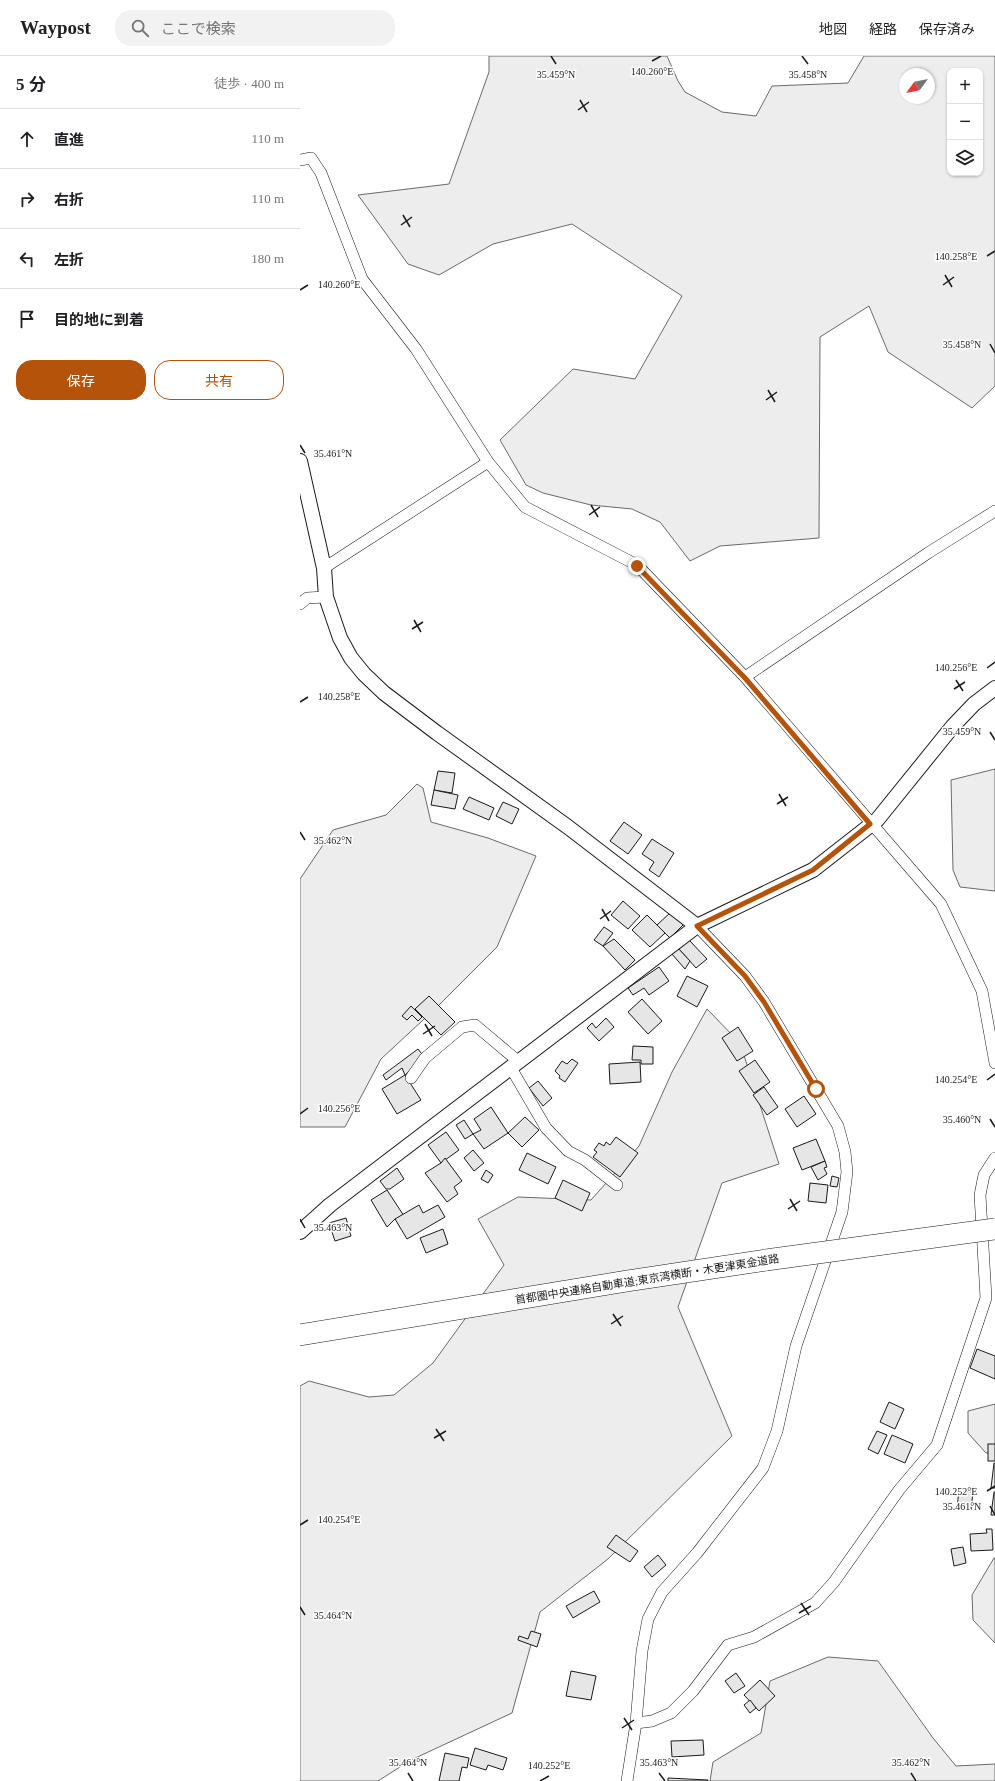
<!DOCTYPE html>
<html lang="ja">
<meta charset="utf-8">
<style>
:root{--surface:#fff;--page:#f2f2f2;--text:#202124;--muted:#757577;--line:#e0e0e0;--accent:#b45309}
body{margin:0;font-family:"Times New Roman","Noto Sans JP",serif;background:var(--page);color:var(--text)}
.controls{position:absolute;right:12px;top:12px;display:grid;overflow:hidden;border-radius:8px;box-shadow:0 1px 3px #0004}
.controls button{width:36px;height:36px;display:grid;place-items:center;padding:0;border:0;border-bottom:1px solid var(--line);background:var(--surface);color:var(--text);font:20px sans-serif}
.compass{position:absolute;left:599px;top:12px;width:36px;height:36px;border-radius:50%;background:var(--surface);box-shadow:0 1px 3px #0004;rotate:237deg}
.stop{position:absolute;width:12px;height:12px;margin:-9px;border:3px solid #b45309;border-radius:50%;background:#fff}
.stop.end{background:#b45309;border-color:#fff;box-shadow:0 1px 4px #0008}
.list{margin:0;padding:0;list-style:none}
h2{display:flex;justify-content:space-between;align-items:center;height:52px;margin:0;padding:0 16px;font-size:17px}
h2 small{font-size:13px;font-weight:400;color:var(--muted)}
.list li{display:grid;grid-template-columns:26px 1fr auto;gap:12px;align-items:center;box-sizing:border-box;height:60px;padding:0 16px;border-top:1px solid var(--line)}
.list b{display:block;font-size:15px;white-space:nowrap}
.list em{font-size:13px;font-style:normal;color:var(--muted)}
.actions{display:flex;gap:8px;padding:12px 16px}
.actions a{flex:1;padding:9px 0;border:1px solid var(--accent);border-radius:16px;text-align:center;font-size:14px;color:var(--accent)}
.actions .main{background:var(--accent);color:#fff}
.icon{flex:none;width:22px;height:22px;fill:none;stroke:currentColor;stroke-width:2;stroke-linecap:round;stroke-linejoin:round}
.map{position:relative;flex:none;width:695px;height:1725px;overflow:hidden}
header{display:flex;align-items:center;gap:24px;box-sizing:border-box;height:56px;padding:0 20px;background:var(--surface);border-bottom:1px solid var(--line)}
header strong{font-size:19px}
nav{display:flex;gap:22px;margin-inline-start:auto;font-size:14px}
.search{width:280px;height:36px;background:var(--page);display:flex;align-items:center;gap:10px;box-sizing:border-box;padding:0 14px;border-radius:16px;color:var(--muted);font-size:15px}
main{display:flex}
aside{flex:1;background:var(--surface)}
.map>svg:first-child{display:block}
.built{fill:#ededed;stroke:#6a6a6a;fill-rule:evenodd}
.building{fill:#e6e6e6;stroke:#1a1a1a}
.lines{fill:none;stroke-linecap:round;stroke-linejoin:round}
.minor-casing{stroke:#1a1a1a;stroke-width:12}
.tertiary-casing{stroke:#1a1a1a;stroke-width:16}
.motorway-casing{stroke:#1a1a1a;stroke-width:22}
.minor{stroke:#fff;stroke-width:11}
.tertiary{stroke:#fff;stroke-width:14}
.motorway{stroke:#fff;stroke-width:21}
.motorway-bridge-casing{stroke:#1a1a1a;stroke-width:22;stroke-linecap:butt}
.motorway-bridge{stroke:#fff;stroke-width:21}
.route{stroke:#b45309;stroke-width:5}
.ticks{fill:none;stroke:#1a1a1a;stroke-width:1.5}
.labels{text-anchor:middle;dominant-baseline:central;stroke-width:3;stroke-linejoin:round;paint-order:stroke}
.street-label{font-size:11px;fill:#1a1a1a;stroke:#fff}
.ticks-label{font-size:10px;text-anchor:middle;fill:#1a1a1a;stroke:#fff;stroke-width:3;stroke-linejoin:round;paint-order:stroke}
</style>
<header>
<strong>Waypost</strong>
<div class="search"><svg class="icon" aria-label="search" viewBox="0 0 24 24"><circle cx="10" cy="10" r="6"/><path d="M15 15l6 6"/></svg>ここで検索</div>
<nav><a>地図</a><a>経路</a><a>保存済み</a></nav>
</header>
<main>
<aside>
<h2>5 分<small>徒歩 · 400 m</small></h2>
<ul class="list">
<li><svg class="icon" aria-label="ahead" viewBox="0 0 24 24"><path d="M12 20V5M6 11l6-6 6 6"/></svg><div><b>直進</b></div><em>110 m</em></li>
<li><svg class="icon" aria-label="right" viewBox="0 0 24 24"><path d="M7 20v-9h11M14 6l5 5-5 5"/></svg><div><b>右折</b></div><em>110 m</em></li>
<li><svg class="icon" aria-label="left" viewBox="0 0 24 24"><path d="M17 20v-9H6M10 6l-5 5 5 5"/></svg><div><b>左折</b></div><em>180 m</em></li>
<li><svg class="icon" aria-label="arrive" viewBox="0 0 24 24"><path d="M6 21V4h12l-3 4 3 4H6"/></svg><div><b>目的地に到着</b></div></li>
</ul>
<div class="actions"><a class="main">保存</a><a>共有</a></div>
</aside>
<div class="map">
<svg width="695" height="1725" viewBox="0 0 695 1725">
<rect width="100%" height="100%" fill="#fff"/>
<g class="built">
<path d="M189,0H367L378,25L385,36L422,56L456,60L472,30L548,27L564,0H695V330L672,352L588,296L569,250L520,281L519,482L420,490L390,505L360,466L332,453L291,449L243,437L226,429L200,384L273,313L335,323L382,240L272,168L193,188L139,219L108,208L58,139L149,128L189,16ZM650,15H680V117H650ZM605,18H629V42H605Z"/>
<polygon points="695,713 695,835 660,831 653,814 651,724"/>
<polygon points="117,728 123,732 131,766 188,782 236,800 197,891 136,952 81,1003 45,1071 0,1071 0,823 33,774 86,759"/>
<polygon points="407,953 440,987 479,1108 422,1127 378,1251 432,1380 308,1503 240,1556 212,1657 111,1704 78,1725 0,1725 0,1330 9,1325 69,1341 94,1339 133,1307 204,1209 178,1163 218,1141 291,1144 339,1090 372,1016"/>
<polygon points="695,1348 695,1397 686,1397 668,1377 668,1355"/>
<polygon points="694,1502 695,1502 695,1587 673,1564 672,1539"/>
<polygon points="528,1601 578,1605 633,1682 656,1710 695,1708 695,1725 410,1725 413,1706 461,1677 470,1625"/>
</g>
<g class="building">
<polygon points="138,715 155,717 152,737 134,734"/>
<polygon points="134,734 158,739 155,753 131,749"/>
<polygon points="169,741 194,752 189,764 163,753"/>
<polygon points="203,746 219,753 212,768 196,760"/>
<polygon points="324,766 342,779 328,798 310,785"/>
<polygon points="352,783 374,797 359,821 349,814 354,806 342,798"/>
<polygon points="323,845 340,860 328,873 311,859"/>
<polygon points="372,855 384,868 370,882 357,869"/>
<polygon points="347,859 365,877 350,891 332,874"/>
<polygon points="304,871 313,877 303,890 294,884"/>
<polygon points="314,883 335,904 325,914 303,890"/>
<polygon points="389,884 407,903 396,912 379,893"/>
<polygon points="377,891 390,905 385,913 371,897"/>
<polygon points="359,911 369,925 349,939 344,932 333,939 328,932"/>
<polygon points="387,920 408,930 397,951 377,940"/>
<polygon points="129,940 155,966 141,979 115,953"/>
<polygon points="342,943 362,965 348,978 328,956"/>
<polygon points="111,950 122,961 118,965 112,959 107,964 102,960"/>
<polygon points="306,962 314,971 299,985 287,972 292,967 296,972"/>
<polygon points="438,971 453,995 437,1005 422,982"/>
<polygon points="333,990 353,991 353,1008 341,1008 341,1004 332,1004"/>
<polygon points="118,993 125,1002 105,1019 102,1012 86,1024 83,1019"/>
<polygon points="272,1003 278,1007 265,1026 259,1022 260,1020 255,1015 262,1005 267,1008"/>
<polygon points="455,1004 470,1026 454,1037 439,1015"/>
<polygon points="340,1006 341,1026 310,1028 309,1008"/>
<polygon points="105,1019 121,1044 97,1058 82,1033"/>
<polygon points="238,1025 252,1042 243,1050 229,1032"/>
<polygon points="464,1031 478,1051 467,1059 453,1039"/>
<polygon points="504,1040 516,1058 497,1071 485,1053"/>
<polygon points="191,1051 208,1077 184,1093 173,1078 181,1074 174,1063"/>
<polygon points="225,1061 239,1074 222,1091 208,1077"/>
<polygon points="164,1064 173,1078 165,1083 156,1069"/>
<polygon points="146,1076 159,1094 141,1107 128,1089"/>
<polygon points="316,1081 338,1097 320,1121 293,1101 297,1096 294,1094 299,1087 304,1090 306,1086 310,1089"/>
<polygon points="516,1083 525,1105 502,1114 493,1092"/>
<polygon points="173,1094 184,1107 174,1115 164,1102"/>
<polygon points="227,1097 256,1111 248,1128 219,1114"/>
<polygon points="145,1102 162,1125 154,1131 158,1138 147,1146 125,1117 141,1107"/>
<polygon points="525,1105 527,1111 524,1112 527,1118 518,1124 511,1111"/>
<polygon points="97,1112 104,1123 90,1133 86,1133 80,1125"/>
<polygon points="186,1114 193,1119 188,1127 181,1123"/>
<polygon points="532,1120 539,1122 537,1131 530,1130"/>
<polygon points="263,1124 290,1137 282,1155 255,1142"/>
<polygon points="510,1127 528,1129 526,1147 508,1145"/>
<polygon points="87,1134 104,1160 95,1163 87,1171 71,1144"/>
<polygon points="119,1149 123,1157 138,1149 145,1161 107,1183 95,1163"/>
<polygon points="46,1162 51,1180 35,1185 29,1167"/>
<polygon points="143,1173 148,1188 126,1197 120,1182"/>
<polygon points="677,1293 695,1300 695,1323 670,1312"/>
<polygon points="589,1346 604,1353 595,1373 580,1366"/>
<polygon points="577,1375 587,1379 578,1398 568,1393"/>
<polygon points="592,1379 613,1388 605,1407 584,1398"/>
<rect x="688" y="1388" width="7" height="17"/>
<polygon points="694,1407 695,1407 695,1432 691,1432"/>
<polygon points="659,1434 673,1436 671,1454 657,1452"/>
<polygon points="694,1436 695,1436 695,1459 691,1459"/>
<polygon points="686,1473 692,1473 693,1494 671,1495 670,1478 687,1477"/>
<polygon points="316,1479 338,1495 330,1506 307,1491"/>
<polygon points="663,1491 666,1507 654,1510 651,1493"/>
<polygon points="358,1499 366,1509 352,1521 344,1511"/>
<polygon points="294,1535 300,1546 273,1562 266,1550"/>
<polygon points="231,1575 241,1578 237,1591 218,1584 219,1580 228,1583"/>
<polygon points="271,1615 296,1620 291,1644 266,1640"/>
<polygon points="436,1617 445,1630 434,1637 425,1625"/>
<polygon points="460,1624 475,1640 459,1655 444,1639"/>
<polygon points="450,1644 456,1652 450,1657 444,1649"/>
<polygon points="403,1684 404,1699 372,1701 371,1685"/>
<polygon points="175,1692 207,1702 203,1714 188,1709 186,1714 170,1709"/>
<polygon points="145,1697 169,1702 167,1712 162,1711 159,1725 139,1725"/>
<polygon points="368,1722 408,1724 408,1725 368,1725"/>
</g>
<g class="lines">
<defs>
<g id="minor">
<polyline points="0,104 11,102 21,117 62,223 116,293 188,406 225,451 337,509 445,621 641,848 682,935 695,1007"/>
<polyline points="24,512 188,406"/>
<polyline points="0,548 7,542 26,541"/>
<polyline points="445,621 628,497 695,455"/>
<polyline points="211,1012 246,1072 268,1095 285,1104 317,1129"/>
<polyline points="111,1022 125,1002 162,971 175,969 219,1006"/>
<polyline points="336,1667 352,1665 371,1657 393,1635 428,1589 454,1581 515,1547 534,1526 599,1434 637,1389 686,1242 680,1139 684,1119 695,1102"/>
<polyline points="327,1725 336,1667 342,1595 348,1563 362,1536 397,1497 463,1412 477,1375 496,1290 542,1156 547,1116 545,1096 538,1070 464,946 445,920 397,870"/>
</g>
<g id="tertiary">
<polyline points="0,405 24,512 26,541 40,582 51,602 64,618 84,637 137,677 268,771 397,870"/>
<polyline points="0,1176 30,1149 397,870 513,814 577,764 653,670 674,648 695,632"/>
</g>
<polyline id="motorway" points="0,1279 327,1225 466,1204"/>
</defs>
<use href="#minor" class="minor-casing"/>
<use href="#tertiary" class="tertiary-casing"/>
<use href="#motorway" class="motorway-casing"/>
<use href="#minor" class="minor"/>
<use href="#tertiary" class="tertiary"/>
<use href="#motorway" class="motorway"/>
<defs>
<polyline id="motorway-bridge" points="466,1204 695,1173"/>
</defs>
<use href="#motorway-bridge" class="motorway-bridge-casing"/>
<use href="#motorway-bridge" class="motorway-bridge"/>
</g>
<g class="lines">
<polyline class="route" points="337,510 445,622 570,768 513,814 397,870 445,920 464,946 516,1033"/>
</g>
<path class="ticks" d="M251,0L256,8M502,0L508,8M352,5L361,0M280,44L287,56M278,54L289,46M103,159L110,171M101,169L112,161M687,200L695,195M645,219L652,231M643,229L654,221M0,234L8,229M690,288L695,297M468,334L475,346M466,344L477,336M0,389L5,397M291,449L298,461M289,459L300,451M114,564L121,576M112,573L123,566M687,612L695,606M656,624L663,635M654,633L665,626M0,646L8,641M690,676L695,684M479,738L486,750M477,748L488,741M0,776L5,784M302,853L309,865M300,863L311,855M125,968L132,980M123,978L135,970M687,1024L695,1018M0,1058L8,1052M690,1063L695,1071M490,1143L497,1155M488,1153L500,1145M0,1163L5,1172M313,1258L321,1270M311,1268L323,1260M136,1373L144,1385M134,1382L146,1375M687,1435L695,1430M690,1450L695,1459M0,1469L8,1464M501,1547L509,1559M0,1551L5,1559M499,1557L511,1550M324,1662L332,1674M322,1672L334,1664M108,1717L113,1725M359,1717L365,1725M611,1717L616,1725M240,1725L249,1720"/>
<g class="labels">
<g class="street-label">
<text transform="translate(347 1223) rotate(-9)">首都圏中央連絡自動車道;東京湾横断・木更津東金道路</text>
</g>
</g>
<g class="ticks-label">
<text x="352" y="19">140.260°E</text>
<text x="256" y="22">35.459°N</text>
<text x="508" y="22">35.458°N</text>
<text x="656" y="204">140.258°E</text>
<text x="39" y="232">140.260°E</text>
<text x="662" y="292">35.458°N</text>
<text x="33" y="401">35.461°N</text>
<text x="656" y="615">140.256°E</text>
<text x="39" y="644">140.258°E</text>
<text x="662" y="679">35.459°N</text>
<text x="33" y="788">35.462°N</text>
<text x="656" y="1027">140.254°E</text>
<text x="39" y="1056">140.256°E</text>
<text x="662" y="1067">35.460°N</text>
<text x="33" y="1175">35.463°N</text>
<text x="656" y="1439">140.252°E</text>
<text x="662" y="1454">35.461°N</text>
<text x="39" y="1467">140.254°E</text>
<text x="33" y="1563">35.464°N</text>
<text x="108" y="1710">35.464°N</text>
<text x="359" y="1710">35.463°N</text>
<text x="611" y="1710">35.462°N</text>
<text x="249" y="1713">140.252°E</text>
</g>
</svg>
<div class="controls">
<button>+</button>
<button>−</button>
<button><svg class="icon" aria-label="layers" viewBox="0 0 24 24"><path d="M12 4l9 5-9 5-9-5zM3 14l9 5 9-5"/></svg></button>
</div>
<svg class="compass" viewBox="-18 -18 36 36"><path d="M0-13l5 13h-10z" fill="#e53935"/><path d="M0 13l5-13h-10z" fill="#757577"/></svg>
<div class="stop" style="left:516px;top:1033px"></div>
<div class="stop end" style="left:337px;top:510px"></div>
</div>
</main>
